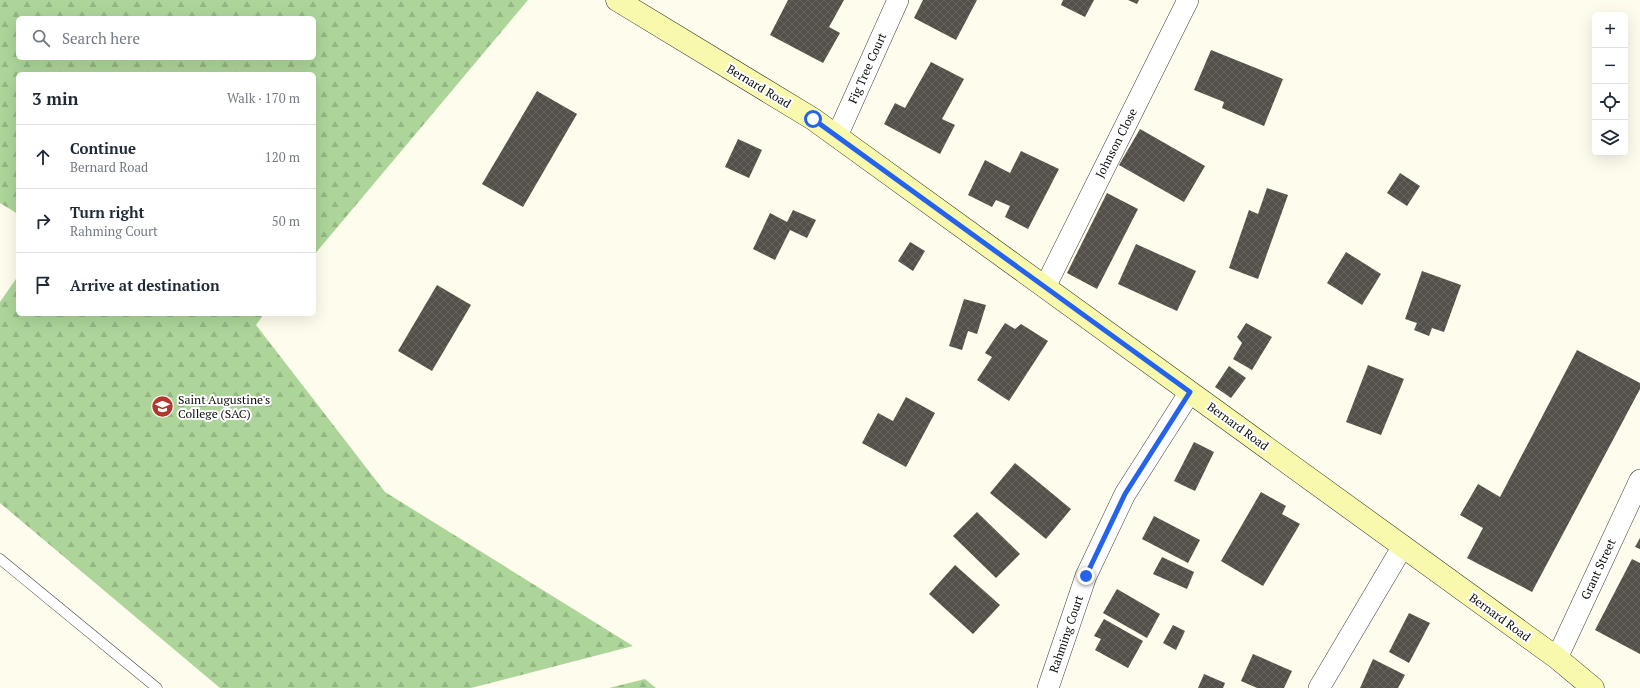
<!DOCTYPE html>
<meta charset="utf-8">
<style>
:root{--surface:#fff;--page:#f2f2f3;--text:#1f2937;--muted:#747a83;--line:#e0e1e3}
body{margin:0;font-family:"PT Serif",serif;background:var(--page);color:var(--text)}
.controls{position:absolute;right:12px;top:12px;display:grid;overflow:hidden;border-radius:6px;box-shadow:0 4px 16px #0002}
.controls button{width:36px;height:36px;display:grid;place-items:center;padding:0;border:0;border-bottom:1px solid var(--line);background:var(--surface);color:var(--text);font:20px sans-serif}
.stop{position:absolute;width:12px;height:12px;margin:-9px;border:3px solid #2563eb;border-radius:50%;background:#fff}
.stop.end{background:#2563eb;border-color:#fff;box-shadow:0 1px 4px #0008}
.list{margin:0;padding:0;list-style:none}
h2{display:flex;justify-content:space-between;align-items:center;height:52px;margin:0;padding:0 16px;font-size:17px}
h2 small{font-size:13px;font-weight:400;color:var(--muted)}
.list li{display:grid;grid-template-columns:26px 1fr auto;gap:12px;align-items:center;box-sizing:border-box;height:64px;padding:0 16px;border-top:1px solid var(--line)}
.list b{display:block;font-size:15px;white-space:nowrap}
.list p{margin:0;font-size:13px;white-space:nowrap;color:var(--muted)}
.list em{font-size:13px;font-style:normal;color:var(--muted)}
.icon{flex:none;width:22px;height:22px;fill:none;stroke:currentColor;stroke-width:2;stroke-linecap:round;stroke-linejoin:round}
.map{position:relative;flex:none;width:1640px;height:688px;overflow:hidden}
.search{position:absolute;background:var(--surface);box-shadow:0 4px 16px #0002;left:16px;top:16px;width:300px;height:44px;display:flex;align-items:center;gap:10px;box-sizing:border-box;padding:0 14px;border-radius:6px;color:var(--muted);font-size:15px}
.panel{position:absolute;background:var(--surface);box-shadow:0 4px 16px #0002;left:16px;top:72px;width:300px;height:244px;border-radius:6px}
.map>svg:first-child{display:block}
.forest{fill:url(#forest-firs);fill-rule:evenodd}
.building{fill:url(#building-cross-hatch)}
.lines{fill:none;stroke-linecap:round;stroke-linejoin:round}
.lane-casing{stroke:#3f3f3f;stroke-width:11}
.street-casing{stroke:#3f3f3f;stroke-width:22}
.secondary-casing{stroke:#2e2e2e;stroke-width:23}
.lane{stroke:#fff;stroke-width:10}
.street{stroke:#fff;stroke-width:21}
.secondary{stroke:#f8f9ac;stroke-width:22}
.route{stroke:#2563eb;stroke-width:5}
.labels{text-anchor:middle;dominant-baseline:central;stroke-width:4;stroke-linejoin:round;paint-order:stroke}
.street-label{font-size:12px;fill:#0c0c0c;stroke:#fff}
.poi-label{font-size:12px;fill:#0c0c0c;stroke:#fff;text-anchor:start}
</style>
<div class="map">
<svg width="1640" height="688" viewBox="0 0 1640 688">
<defs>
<pattern id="forest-firs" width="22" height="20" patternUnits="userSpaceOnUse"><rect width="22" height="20" fill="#add599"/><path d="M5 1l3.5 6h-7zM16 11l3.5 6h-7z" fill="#94b683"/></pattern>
<pattern id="building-cross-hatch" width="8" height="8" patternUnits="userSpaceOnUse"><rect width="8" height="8" fill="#544f49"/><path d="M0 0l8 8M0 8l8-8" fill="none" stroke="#68645f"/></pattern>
</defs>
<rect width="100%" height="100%" fill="#fefcec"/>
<g class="forest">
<path d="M0,0H528L314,255V74H18V214L0,203ZM18,18H314V58H18Z"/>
<polygon points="18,276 18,314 264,314 256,325 385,492 633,646 471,688 220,688 0,503 0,302"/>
<polygon points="645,679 656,688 609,688"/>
</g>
<g class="building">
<polygon points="788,0 844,0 829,27 840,33 823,63 770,35"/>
<polygon points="923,0 977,0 956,40 914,18"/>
<polygon points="1063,0 1094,0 1085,17 1061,5"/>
<polygon points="1128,0 1139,0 1137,4"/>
<polygon points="1211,50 1283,79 1264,126 1222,108 1224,102 1194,90"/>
<polygon points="931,62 964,79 942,119 955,125 940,154 884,124 895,103 905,108"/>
<polygon points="537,91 577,114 523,207 482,184"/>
<polygon points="1140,129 1205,166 1184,202 1119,165"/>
<polygon points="738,139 762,150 749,178 725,167"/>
<polygon points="1021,151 1059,169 1028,229 1005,217 1010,206 996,200 992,207 968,195 985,160 1010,173"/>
<polygon points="1400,173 1420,186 1407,206 1387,193"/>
<polygon points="1267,188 1288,195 1258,279 1229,268 1249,210 1258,214"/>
<polygon points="1107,193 1138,209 1097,289 1067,273"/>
<polygon points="793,210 816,220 807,238 790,230 775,260 753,249 770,213 787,222"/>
<polygon points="910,242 925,251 913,271 898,261"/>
<polygon points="1136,244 1196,271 1177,311 1118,284"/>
<polygon points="1346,252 1381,274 1362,305 1327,283"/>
<polygon points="1422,271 1461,285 1444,332 1432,328 1429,336 1414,330 1417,323 1405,319"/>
<polygon points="437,285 471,305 432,371 398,351"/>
<polygon points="964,299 986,305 977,334 968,331 962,350 949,346"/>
<polygon points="1005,323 1015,329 1021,324 1048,341 1009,401 977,380 992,357 985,353"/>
<polygon points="1246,323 1272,337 1252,370 1233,359 1242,343 1237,337"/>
<polygon points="1577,350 1640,383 1640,389 1532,592 1467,558 1483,528 1460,515 1478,484 1500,497"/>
<polygon points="1368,365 1404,379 1381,435 1346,422"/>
<polygon points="1229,366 1246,378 1231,398 1215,387"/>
<polygon points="906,397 935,413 906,467 862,443 878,413 893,421"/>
<polygon points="1194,442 1214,452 1195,491 1174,481"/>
<polygon points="1015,463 1071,509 1046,539 990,493"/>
<polygon points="1261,492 1286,506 1282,514 1300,524 1263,586 1221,561"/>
<polygon points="977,512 1020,554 996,578 953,536"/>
<polygon points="1154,516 1200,540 1188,563 1142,539"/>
<polygon points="1640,538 1640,549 1635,547"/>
<polygon points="1162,557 1194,572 1187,589 1153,574"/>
<polygon points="1632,559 1640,563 1640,654 1595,630"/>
<polygon points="955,565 1000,605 973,634 929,594"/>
<polygon points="1117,589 1160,614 1147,638 1103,613"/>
<polygon points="1409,613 1430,623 1409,663 1389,652"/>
<polygon points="1104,619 1143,641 1128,668 1095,650 1101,639 1094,636"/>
<polygon points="1173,625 1185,631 1176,650 1163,643"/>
<polygon points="1253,654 1292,671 1284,688 1257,688 1241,681"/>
<polygon points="1373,659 1405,675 1398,688 1360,688"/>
<polygon points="1204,674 1225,683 1223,688 1198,688"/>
</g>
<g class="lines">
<defs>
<polyline id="lane" points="0,559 157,688"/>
<g id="street">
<polyline points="837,136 898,0"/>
<polyline points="1045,287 1188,0"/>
<polyline points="1557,658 1640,480"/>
<polyline points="1048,688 1086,576 1125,494 1190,392"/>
<polyline points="1319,688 1403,546"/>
</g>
<polyline id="secondary" points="617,0 813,119 1557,658 1593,688"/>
</defs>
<use href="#lane" class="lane-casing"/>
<use href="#street" class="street-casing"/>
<use href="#secondary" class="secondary-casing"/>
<use href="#lane" class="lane"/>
<use href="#street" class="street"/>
<use href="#secondary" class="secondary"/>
</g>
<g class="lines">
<polyline class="route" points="813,119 1190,392 1125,494 1086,576"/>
</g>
<defs>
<symbol id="school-disc" viewBox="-11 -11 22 22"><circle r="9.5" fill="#b2382e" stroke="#fff"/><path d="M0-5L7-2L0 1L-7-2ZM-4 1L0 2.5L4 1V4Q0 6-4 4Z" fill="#fff"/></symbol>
</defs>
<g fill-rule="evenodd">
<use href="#school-disc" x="150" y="394" width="25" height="25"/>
</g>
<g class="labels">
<g class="street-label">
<text transform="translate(867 68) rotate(-66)">Fig Tree Court</text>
<text transform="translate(759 86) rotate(31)">Bernard Road</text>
<text transform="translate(1116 143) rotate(-63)">Johnson Close</text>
<text transform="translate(1238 426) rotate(36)">Bernard Road</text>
<text transform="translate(1598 569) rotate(-65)">Grant Street</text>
<text transform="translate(1500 617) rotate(36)">Bernard Road</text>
<text transform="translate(1066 634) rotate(-71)">Rahming Court</text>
</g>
<g class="poi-label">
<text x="178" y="399">Saint Augustine's<tspan x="178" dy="14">College (SAC)</tspan></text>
</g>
</g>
</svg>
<div class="controls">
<button>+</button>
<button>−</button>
<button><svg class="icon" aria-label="locate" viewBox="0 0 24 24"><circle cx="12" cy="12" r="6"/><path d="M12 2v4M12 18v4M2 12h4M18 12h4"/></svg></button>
<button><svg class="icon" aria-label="layers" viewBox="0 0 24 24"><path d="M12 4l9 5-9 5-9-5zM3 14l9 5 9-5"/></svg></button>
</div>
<div class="stop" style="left:813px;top:119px"></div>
<div class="stop end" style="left:1086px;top:576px"></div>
<div class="search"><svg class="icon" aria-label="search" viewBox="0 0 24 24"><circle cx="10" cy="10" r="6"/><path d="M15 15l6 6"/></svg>Search here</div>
<section class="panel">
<h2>3 min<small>Walk · 170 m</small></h2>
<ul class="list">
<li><svg class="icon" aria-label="ahead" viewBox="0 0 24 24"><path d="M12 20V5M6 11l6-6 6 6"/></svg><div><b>Continue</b><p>Bernard Road</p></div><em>120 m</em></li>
<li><svg class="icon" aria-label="right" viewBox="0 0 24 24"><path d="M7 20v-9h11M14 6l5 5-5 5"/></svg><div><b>Turn right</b><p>Rahming Court</p></div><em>50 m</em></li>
<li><svg class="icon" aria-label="arrive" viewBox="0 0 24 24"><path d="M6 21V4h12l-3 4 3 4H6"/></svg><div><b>Arrive at destination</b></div></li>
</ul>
</section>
</div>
